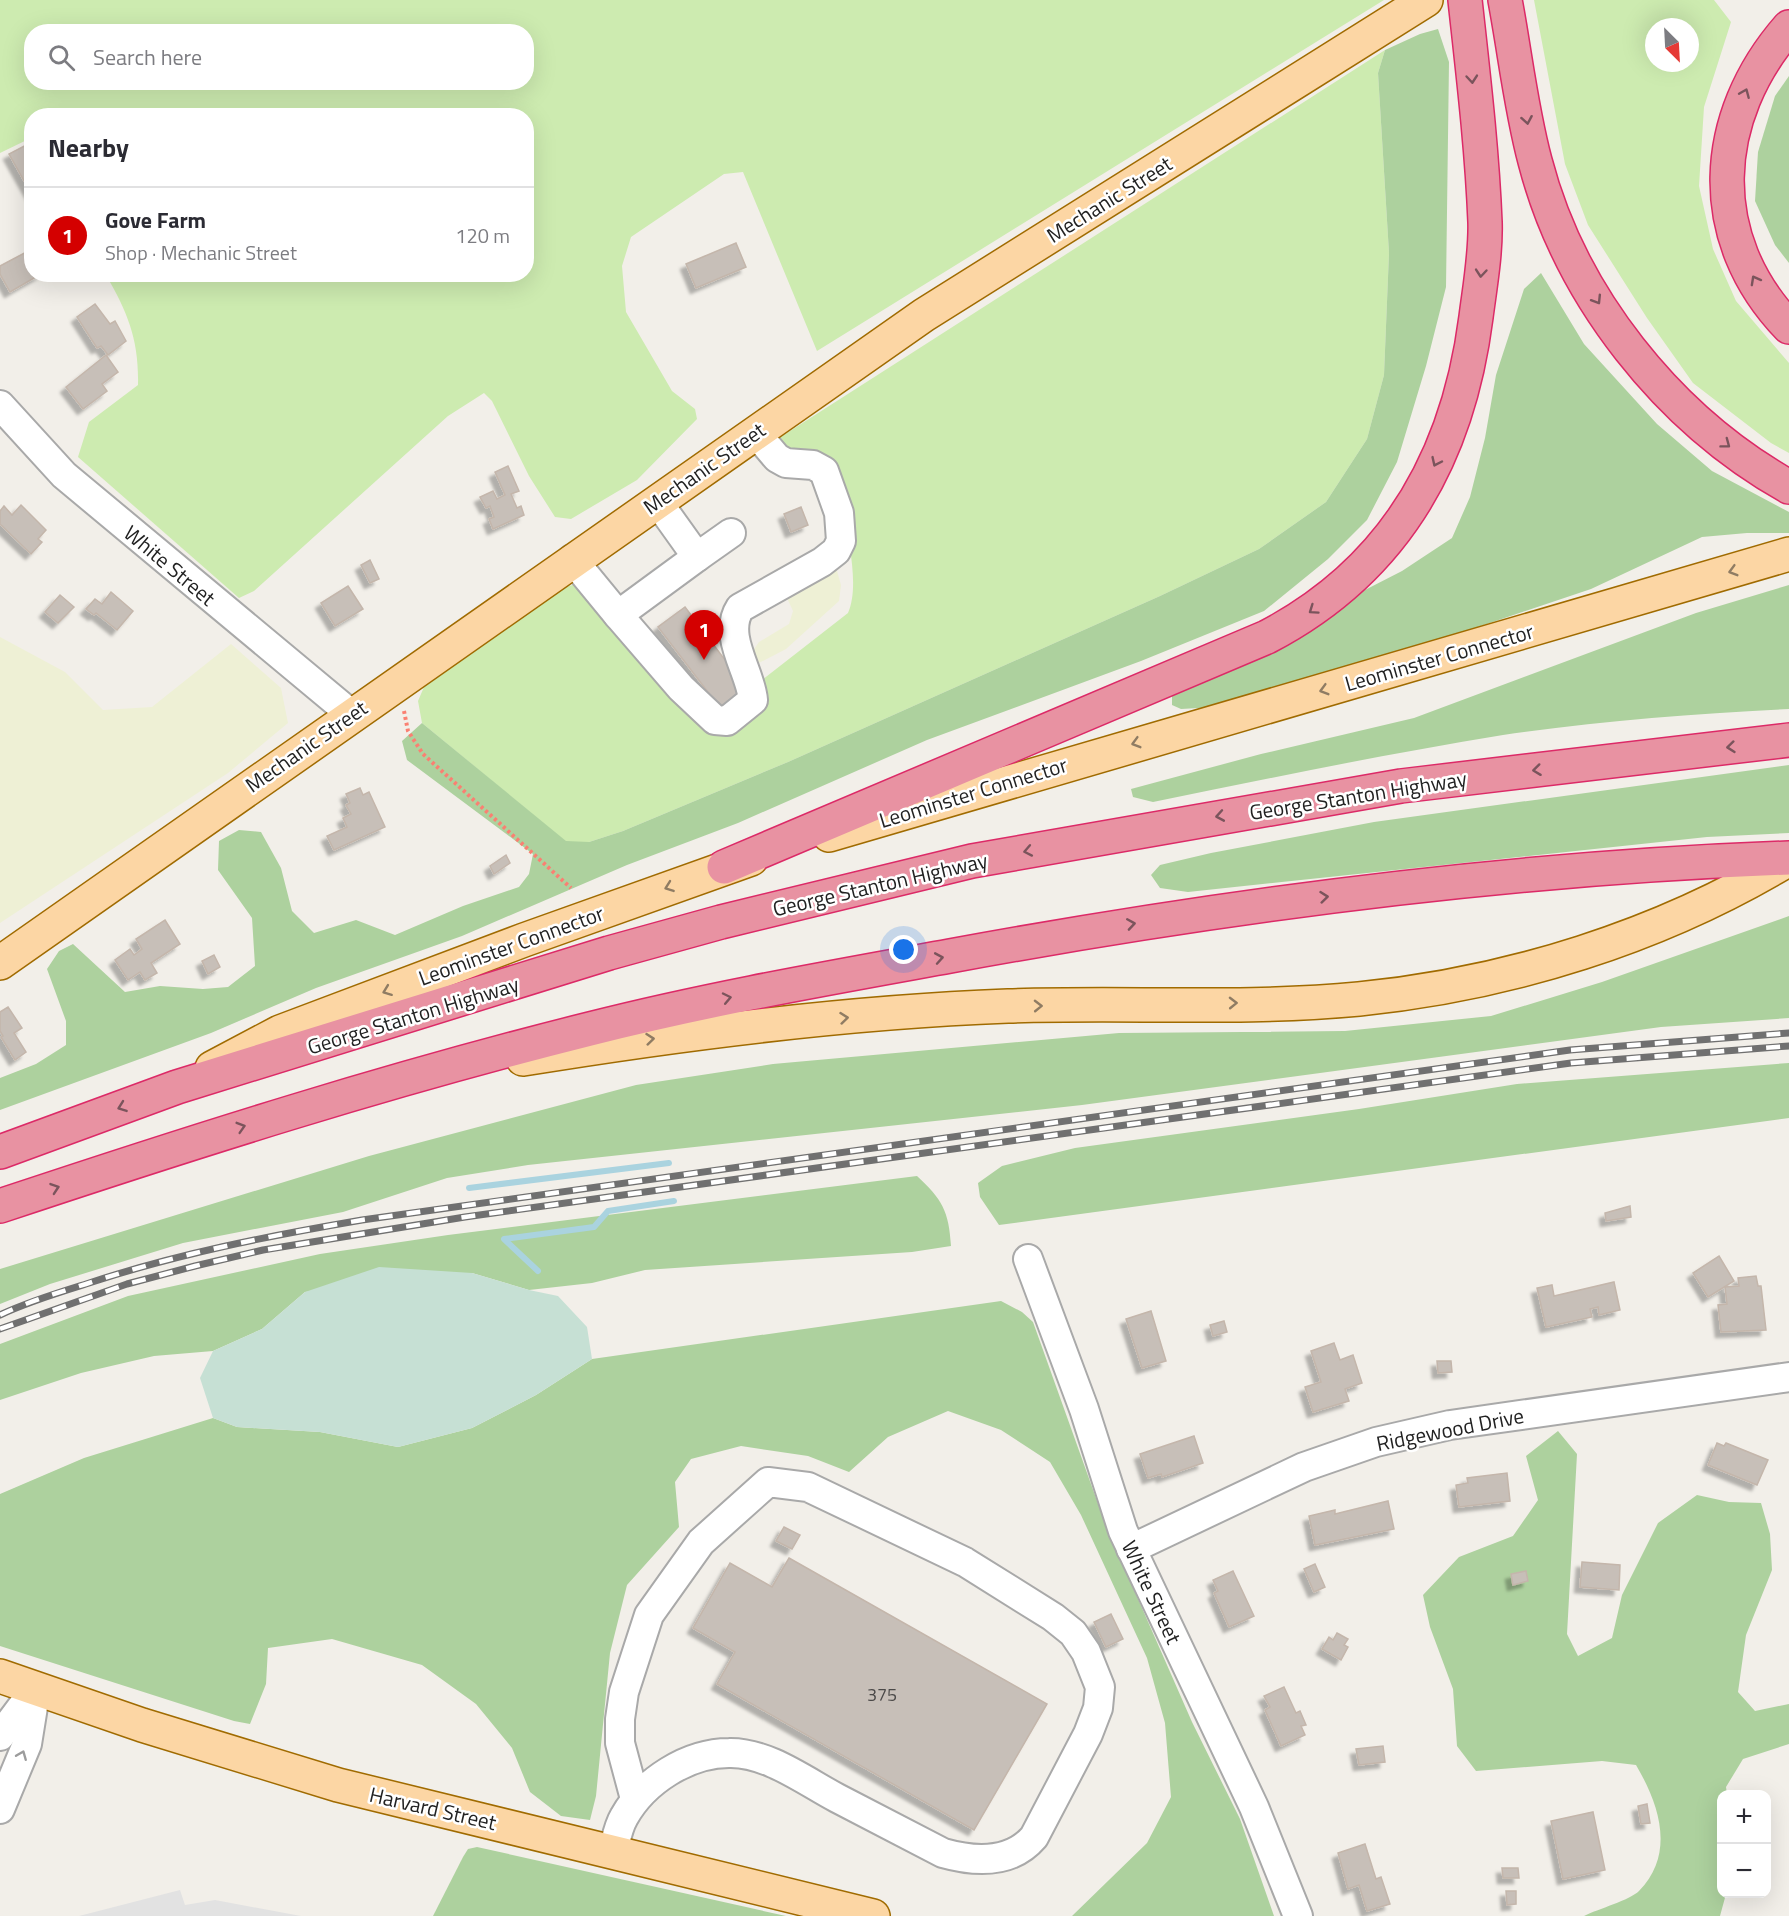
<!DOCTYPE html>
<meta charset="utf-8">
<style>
:root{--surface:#fff;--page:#f2f2f3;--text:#2b2b33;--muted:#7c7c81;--line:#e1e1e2;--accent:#d40000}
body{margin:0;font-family:"Titillium Web",sans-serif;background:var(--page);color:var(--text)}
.controls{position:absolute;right:18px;bottom:18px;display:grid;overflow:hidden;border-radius:12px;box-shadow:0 6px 24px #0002}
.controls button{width:54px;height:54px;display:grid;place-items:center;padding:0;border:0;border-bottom:2px solid var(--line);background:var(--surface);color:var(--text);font:30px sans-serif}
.compass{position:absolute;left:1645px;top:18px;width:54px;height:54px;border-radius:50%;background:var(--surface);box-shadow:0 6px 24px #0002;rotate:156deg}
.you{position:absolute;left:904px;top:950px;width:21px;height:21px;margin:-15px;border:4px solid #fff;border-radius:50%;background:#1a73e8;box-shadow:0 0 0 9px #1a73e833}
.badge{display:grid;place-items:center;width:39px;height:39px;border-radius:50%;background:var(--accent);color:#fff;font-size:20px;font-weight:700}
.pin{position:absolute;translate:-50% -50px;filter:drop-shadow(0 2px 3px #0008)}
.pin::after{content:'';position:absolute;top:32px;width:21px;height:18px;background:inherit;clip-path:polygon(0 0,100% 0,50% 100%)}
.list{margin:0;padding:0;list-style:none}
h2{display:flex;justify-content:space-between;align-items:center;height:78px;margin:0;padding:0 24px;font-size:26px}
h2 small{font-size:20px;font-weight:400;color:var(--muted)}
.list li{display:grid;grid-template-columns:39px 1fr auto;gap:18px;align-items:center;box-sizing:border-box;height:96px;padding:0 24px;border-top:2px solid var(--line)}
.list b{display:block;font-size:22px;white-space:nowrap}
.list p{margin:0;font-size:20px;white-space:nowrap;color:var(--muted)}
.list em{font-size:20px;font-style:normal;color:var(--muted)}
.icon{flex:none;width:33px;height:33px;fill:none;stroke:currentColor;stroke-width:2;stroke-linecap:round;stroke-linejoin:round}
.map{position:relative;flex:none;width:1789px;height:1916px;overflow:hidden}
.search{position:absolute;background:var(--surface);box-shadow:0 6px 24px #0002;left:24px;top:24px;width:510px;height:66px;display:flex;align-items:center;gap:15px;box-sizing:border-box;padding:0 21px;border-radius:24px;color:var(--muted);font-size:22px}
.panel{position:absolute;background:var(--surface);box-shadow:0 6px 24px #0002;left:24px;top:108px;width:510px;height:174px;border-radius:24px}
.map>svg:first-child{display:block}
.farmland{fill:#eef0d5}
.grass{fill:#cdebb0;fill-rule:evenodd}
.forest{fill:#add19e}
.wetland{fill:#c6e0d4}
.parking{fill:#e2e2e2}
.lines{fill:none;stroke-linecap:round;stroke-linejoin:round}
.stream{stroke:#aad3df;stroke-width:6}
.building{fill:#c7bfb8;stroke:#c4b6ab;stroke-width:1.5;filter:url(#shadow)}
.minor-casing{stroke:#a9a9a9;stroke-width:32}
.major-casing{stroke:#a06b00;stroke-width:36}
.highway-casing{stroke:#dc2a67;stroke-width:36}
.path{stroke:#fa8072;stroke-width:4;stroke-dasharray:3 3;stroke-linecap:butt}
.minor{stroke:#fff;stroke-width:28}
.major{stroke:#fcd6a4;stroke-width:33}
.highway{stroke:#e892a2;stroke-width:33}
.rail-casing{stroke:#707070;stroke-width:7}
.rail{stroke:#fff;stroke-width:4.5;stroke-dasharray:14;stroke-linecap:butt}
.oneway{stroke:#7b545c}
.oneway2{stroke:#8f7c63}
.oneway3{stroke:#9c9c9c}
.labels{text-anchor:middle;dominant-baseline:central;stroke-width:5;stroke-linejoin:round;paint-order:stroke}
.number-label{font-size:18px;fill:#4b4948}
.street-label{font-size:21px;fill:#222;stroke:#fff}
</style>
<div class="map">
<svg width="1789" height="1916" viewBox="0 0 1789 1916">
<defs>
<filter id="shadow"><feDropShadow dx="-5.5" dy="5.5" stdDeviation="1.5" flood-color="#0004"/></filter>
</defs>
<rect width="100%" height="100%" fill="#f2efe9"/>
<g class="farmland">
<polygon points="831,568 837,571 841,585 839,601 786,649 755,665 752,652 759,642 789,624 793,611 787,598 797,587"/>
<polygon points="0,637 65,672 103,710 152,707 231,644 281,688 288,723 228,773 0,923"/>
</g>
<g class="grass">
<path d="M0,0H1384L817,351L743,172L724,174L631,237L622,266L626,312L672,391L695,409L697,419L637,480L571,519L555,517L529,476L492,401L484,393L448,416L254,591L239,598L78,457L89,422L138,385C139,340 128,313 106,275L526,274V116H32L31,138L0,153ZM32,32H526V82H32Z"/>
<path d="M1534,0H1714L1731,22L1704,107L1699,186L1713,249L1736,301L1789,363V453L1771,443L1693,383L1647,318L1588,225L1565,164ZM1654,27H1690V63H1654Z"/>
<path d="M1385,50L1378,73L1389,253L1384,375L1367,439L1326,502L1259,549L1160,596L788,762L623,831L589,842H566L422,723L418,701L424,687L566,587L576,584L712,725L758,683L848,613C863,579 841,509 833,472L786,453L776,440Z"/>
</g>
<g class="forest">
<polygon points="1438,29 1449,62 1446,287 1426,366 1397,462 1367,520 1328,559 1264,611 1141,661 927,740 738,823 627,865 462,936 316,988 211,1033 0,1110 0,1078 36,1064 66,1045 66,1021 47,969 59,951 73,944 125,992 160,986 203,989 228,987 255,966 252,918 218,870 219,841 239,830 261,832 281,868 292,911 314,933 356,920 395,935 463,906 519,887 529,874 533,854 407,760 402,741 422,723 566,841 589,842 623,831 788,762 1160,596 1259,549 1326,502 1367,439 1384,375 1389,253 1378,73 1385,50 1420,34"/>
<polygon points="1789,76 1789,263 1775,245 1755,201 1758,152 1775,96"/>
<polygon points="1541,273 1584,344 1657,424 1712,471 1789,512 1789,533 1747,533 1702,537 1591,589 1469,630 1216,707 1181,709 1172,705 1172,692 1322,621 1361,592 1402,571 1452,538 1470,497 1485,438 1496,375 1524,289"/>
<path d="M1789,585V709C1694,714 1597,721 1503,735C1386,754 1270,778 1153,802L1133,797L1131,789L1261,754L1414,718L1696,613Z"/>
<polygon points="1789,765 1789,833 1707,837 1188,892 1160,888 1151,875 1160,865 1211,853 1374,822"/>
<polygon points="1789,916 1789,1018 1661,1027 1082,1105 528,1165 447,1178 343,1212 183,1243 50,1284 0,1304 0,1269 369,1156 636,1085 773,1064 1119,1033 1345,1031 1491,1016 1602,982"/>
<polygon points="1789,1063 1789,1118 999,1225 980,1197 978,1183 1002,1166 1075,1148 1359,1109 1517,1084"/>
<path d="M917,1176C942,1199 949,1211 951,1246L912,1252L645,1270L592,1283L529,1290L472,1273L305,1292L262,1329L213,1351L154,1356L81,1373L0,1400V1344L128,1296L320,1254L448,1235Z"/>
<polygon points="1001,1301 1022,1312 1033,1322 1106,1526 1192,1722 1240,1819 1274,1916 1072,1916 1147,1843 1171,1797 1165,1723 1147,1658 1081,1515 1050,1462 1001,1430 948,1411 888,1437 849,1472 808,1456 741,1446 691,1459 675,1482 679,1527 627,1585 610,1653 596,1796 590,1820 561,1816 530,1792 512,1748 476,1704 422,1665 332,1639 268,1648 266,1684 250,1724 234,1721 0,1646 0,1494 84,1458 213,1418 237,1427 320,1432 398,1447 472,1428 536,1395 592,1359"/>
<path d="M1558,1431L1577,1454L1567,1634L1578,1656L1612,1638L1622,1595L1658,1523L1697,1495L1729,1502L1761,1503L1770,1534L1772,1570L1746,1635L1738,1692L1755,1711L1789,1704V1744L1743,1759L1726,1787L1727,1794H1722V1894H1726L1720,1916H1584C1598,1909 1630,1900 1639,1891C1676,1853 1659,1804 1636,1765L1602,1761L1476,1771L1457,1746L1453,1689L1430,1627L1423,1595L1459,1557L1513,1536L1538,1500L1526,1456Z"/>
<polygon points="477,1847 786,1916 433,1916 463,1857 468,1849"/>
</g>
<polygon class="wetland" points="379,1267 472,1273 529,1290 558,1296 587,1327 592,1359 536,1395 472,1428 398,1447 320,1432 237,1427 213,1418 200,1378 213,1351 262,1329 305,1292"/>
<polygon class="parking" points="180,1890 185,1905 215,1900 301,1916 79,1916"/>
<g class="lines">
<g class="stream">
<polyline points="469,1188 669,1163"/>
<polyline points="538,1271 504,1239 594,1227 608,1211 674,1201"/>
</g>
</g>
<g class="building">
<polygon points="32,142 32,195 9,154"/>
<polygon points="736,243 746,267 696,288 686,264"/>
<polygon points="32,249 32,274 41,274 10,292 0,274 0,266"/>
<polygon points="95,304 110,324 115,321 126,341 108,355 101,346 97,348 77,317"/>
<polygon points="106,355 118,372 102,384 107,391 83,409 66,387"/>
<polygon points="508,466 519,491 511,494 517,508 521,506 524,515 493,529 489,519 494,517 490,506 486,508 480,497 493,491 497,499 505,495 495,472"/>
<polygon points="21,505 46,530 38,539 42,542 31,554 0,524 0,511 4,506 12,515"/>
<polygon points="801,507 808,525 791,532 784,514"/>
<polygon points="370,560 379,579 370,583 361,565"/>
<polygon points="348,586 363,609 335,626 321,603"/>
<polygon points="111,592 133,611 117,630 96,613 94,615 86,609 95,599 102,604"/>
<polygon points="60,595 74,607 58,623 45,612"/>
<polygon points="685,607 750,693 724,713 658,627"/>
<polygon points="360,788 363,795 369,792 385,827 334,850 327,836 347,827 343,818 351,814 346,805 350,803 346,794"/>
<polygon points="506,855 510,863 494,874 490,866"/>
<polygon points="165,920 180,944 151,963 157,973 145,980 140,972 128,980 115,960 130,949 134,955 142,949 136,939"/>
<polygon points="214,955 220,967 208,974 202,961"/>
<polygon points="8,1007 22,1028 14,1033 26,1052 15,1060 1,1037 3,1036 0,1031 0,1012"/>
<polygon points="1630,1206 1631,1217 1606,1221 1605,1213"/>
<polygon points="1719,1256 1734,1281 1708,1297 1693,1273"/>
<polygon points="1756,1276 1758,1286 1761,1286 1766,1330 1721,1332 1718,1305 1727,1304 1725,1287 1739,1286 1738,1278"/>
<polygon points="1614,1282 1620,1310 1599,1315 1598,1307 1590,1309 1592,1317 1546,1327 1537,1288 1552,1285 1554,1296"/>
<polygon points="1151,1311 1166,1361 1142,1368 1126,1319"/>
<polygon points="1224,1321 1227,1332 1213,1336 1210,1325"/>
<polygon points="1334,1343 1340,1360 1353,1355 1362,1383 1345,1389 1349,1401 1313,1412 1305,1387 1321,1382 1311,1351"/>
<polygon points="1437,1361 1451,1361 1452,1372 1438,1373"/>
<polygon points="1194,1436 1203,1463 1162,1477 1161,1474 1148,1478 1140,1454"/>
<polygon points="1717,1443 1724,1446 1726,1443 1768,1460 1757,1485 1708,1465"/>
<polygon points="1507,1473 1510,1501 1459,1507 1456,1485 1468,1483 1467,1478"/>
<polygon points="1388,1501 1394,1529 1315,1545 1309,1516 1335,1510 1335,1514"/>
<polygon points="784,1527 800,1535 792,1549 776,1541"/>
<polygon points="789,1558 1047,1704 974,1830 717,1684 735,1652 693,1628 730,1563 772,1587"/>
<polygon points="1582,1562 1620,1565 1619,1590 1580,1587"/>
<polygon points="1315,1564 1325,1587 1314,1592 1304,1569"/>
<polygon points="1233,1571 1254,1616 1229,1627 1214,1593 1218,1591 1213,1580"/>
<polygon points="1526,1571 1528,1581 1513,1585 1511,1574"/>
<polygon points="1111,1614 1123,1639 1106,1647 1094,1622"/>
<polygon points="1337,1633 1348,1639 1344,1645 1348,1647 1341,1660 1322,1649 1329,1637 1333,1640"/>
<polygon points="1284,1687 1296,1713 1300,1711 1306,1725 1301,1726 1305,1735 1281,1746 1265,1710 1270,1707 1264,1696"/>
<polygon points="1383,1746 1385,1762 1359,1765 1356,1749"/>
<polygon points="1647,1804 1650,1823 1641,1824 1638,1806"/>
<polygon points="1593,1812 1605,1870 1563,1879 1551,1821"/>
<polygon points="1365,1844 1376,1879 1381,1877 1390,1904 1367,1911 1359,1885 1348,1889 1338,1853"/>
<polygon points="1502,1868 1518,1868 1519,1878 1503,1878"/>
<polygon points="1506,1891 1516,1891 1516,1904 1507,1905"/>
</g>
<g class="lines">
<defs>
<g id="minor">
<polyline points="0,405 64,475 351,714"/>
<polyline points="697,557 731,533"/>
<polyline points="572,559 618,615 697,557 657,501"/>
<path d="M618,615L681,688L715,720L727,721L753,700C751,672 722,636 740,608L822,562L836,551L841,541L839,513L824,471L813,465L786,463L777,458L755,432"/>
<polyline points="1028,1259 1084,1409 1123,1531 1254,1807 1298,1916"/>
<polyline points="1131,1549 1304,1467 1376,1442 1450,1425 1789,1377"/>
<polyline points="0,1736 33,1692"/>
<polyline points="0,1809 27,1744 36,1688"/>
<path d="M613,1851C616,1840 618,1827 624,1817C644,1781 688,1753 729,1753C767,1752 805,1781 837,1798C873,1817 908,1835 943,1853C975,1862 1011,1864 1034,1837L1088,1734L1098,1708L1100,1687L1086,1652L1073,1633L1053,1617L965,1562L808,1487L768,1482L701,1542L649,1615L624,1692L620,1719V1743L635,1799"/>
</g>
<g id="major">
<polyline points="829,835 1789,554"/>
<polyline points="0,963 924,315 1426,0"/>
<path d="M523,1059C683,1033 846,1012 1008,1006C1125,1002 1243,1010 1359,999C1509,984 1660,937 1789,859"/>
<polyline points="212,1068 280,1032 524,940 751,859"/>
<polyline points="0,1676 142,1725 338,1785 873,1916"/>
</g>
<g id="highway">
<path d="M1505,0C1515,53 1521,109 1535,161C1570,296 1668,419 1789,487"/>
<path d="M1789,27C1710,117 1703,238 1789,327"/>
<path d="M724,867L1267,637C1395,570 1458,458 1476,317C1480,286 1486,253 1485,222C1482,148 1473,73 1465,0"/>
<polyline points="0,1152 177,1087 609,953 721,922 972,861 1401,786 1789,740"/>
<path d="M0,1206C195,1141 390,1079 590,1029C708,999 829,978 950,956C1227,905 1507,868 1789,858"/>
</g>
</defs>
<use href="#minor" class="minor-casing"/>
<use href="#major" class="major-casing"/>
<use href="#highway" class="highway-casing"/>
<polyline class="path" points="404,711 408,731 423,754 571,888"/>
<use href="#minor" class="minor"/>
<use href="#major" class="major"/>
<use href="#highway" class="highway"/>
<defs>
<g id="rail">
<path d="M0,1315C27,1302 57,1293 86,1284C176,1254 268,1236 362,1220L1570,1050L1789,1033"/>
<polyline points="0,1329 127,1284 195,1266 263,1250 465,1217 1571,1063 1789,1046"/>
</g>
</defs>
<use href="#rail" class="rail-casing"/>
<use href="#rail" class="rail"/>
</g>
<defs><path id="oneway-chevron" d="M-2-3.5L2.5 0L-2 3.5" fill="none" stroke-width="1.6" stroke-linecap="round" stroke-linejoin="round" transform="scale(1.5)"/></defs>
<g class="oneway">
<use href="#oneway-chevron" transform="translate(1472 79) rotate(85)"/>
<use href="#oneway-chevron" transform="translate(1745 93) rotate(-67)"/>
<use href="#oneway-chevron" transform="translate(1527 120) rotate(80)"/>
<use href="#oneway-chevron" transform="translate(1481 273) rotate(95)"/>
<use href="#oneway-chevron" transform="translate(1755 280) rotate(-119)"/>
<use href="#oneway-chevron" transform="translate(1597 300) rotate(58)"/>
<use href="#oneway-chevron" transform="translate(1726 444) rotate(37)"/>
<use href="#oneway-chevron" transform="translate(1436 462) rotate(115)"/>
<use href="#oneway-chevron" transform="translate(1313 610) rotate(145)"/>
<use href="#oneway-chevron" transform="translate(1731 747) rotate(174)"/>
<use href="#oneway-chevron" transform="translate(1537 770) rotate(173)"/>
<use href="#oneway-chevron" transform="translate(1220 816) rotate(170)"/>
<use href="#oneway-chevron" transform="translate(1028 851) rotate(169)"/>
<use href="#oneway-chevron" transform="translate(1324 897) rotate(-6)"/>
<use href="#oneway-chevron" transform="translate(1131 924) rotate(-9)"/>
<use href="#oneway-chevron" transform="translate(939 958) rotate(-10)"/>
<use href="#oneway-chevron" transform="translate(727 998) rotate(-12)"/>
<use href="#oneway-chevron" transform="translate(122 1107) rotate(160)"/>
<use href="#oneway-chevron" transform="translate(241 1127) rotate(-17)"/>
<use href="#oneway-chevron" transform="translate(55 1188) rotate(-19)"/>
</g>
<g class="oneway2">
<use href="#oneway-chevron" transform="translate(1733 571) rotate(164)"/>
<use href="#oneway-chevron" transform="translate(1324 690) rotate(164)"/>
<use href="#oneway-chevron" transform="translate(1136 743) rotate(164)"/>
<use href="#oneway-chevron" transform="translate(669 887) rotate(160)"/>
<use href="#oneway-chevron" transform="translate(387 991) rotate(159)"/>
<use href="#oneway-chevron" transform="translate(1233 1003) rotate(-1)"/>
<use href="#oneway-chevron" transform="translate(1038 1006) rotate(-1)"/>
<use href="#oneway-chevron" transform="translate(844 1018) rotate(-6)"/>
<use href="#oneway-chevron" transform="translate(650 1039) rotate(-6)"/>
</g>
<use class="oneway3" href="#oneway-chevron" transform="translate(22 1755) rotate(-68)"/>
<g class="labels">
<g class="number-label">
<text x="882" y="1694">375</text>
</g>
<g class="street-label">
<text transform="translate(1109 199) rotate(-32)">Mechanic Street</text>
<text transform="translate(704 468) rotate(-35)">Mechanic Street</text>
<text transform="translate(170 565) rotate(40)">White Street</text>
<text transform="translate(1439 657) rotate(-16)">Leominster Connector</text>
<text transform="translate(306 746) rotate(-35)">Mechanic Street</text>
<text transform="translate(973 792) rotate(-17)">Leominster Connector</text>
<text transform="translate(1358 795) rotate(-9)">George Stanton Highway</text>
<text transform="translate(880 884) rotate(-13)">George Stanton Highway</text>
<text transform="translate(511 945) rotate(-20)">Leominster Connector</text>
<text transform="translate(413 1015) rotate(-17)">George Stanton Highway</text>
<text transform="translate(1450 1429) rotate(-11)">Ridgewood Drive</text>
<text transform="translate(1152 1592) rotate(65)">White Street</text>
<text transform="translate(433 1808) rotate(13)">Harvard Street</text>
</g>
</g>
</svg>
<div class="controls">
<button>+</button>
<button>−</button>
</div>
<svg class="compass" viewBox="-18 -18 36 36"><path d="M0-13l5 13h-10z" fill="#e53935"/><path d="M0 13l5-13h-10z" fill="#7c7c81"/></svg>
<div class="you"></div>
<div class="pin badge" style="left:704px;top:660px">1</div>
<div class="search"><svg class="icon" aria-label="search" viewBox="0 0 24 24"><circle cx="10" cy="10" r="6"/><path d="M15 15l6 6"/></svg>Search here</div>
<section class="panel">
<h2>Nearby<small></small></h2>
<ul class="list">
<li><span class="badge">1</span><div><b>Gove Farm</b><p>Shop · Mechanic Street</p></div><em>120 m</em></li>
</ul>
</section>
</div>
